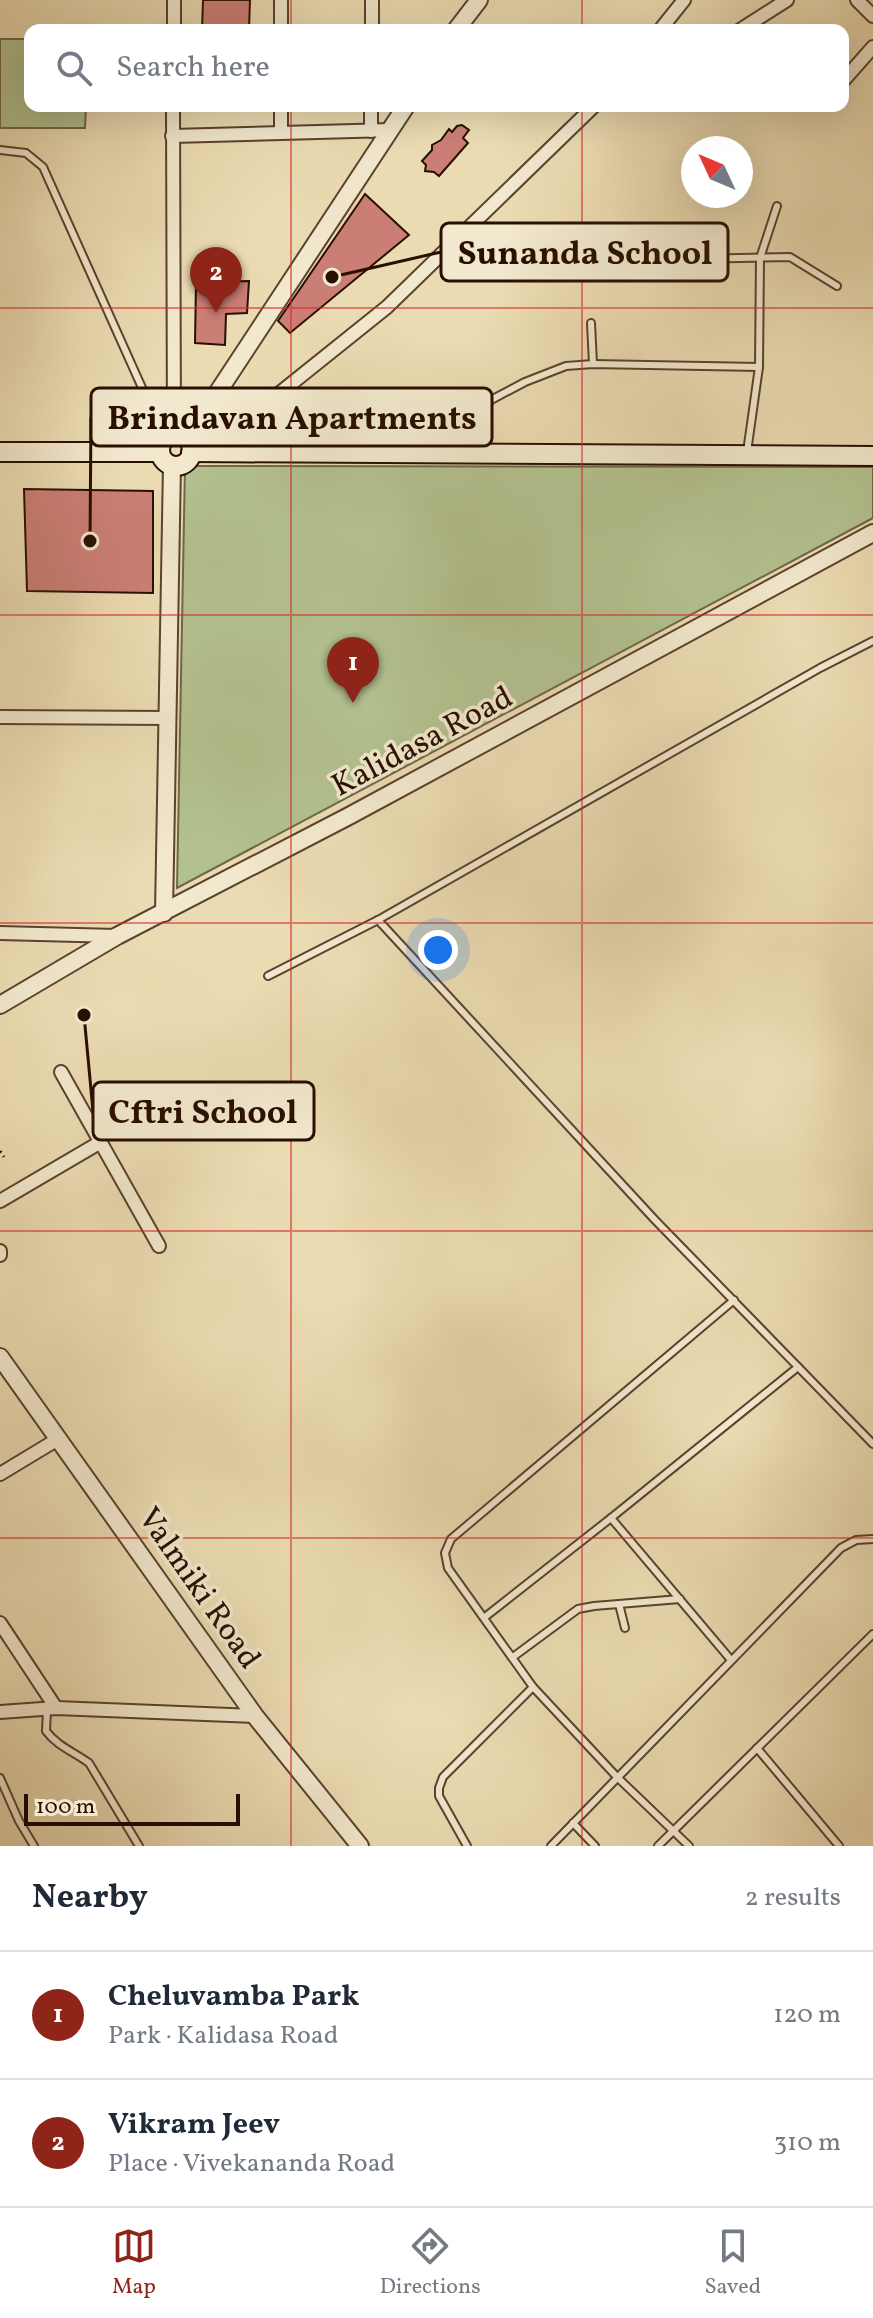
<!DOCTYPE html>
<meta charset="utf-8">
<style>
:root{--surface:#fff;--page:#f2f2f3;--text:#1f2937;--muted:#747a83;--line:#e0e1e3;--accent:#8f2418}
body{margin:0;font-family:Vollkorn,serif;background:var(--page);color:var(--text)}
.compass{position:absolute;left:681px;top:136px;width:72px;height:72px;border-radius:50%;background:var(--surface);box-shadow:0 8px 32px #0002;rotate:314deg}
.scale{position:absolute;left:24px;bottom:20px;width:216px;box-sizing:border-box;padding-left:8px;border:4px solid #290f02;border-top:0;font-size:22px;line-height:28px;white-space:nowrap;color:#290f02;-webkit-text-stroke:6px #f2e8cd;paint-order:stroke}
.you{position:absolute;left:438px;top:950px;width:28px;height:28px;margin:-20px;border:6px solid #fff;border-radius:50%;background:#1a73e8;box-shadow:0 0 0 12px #1a73e833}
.badge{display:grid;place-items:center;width:52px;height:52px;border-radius:50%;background:var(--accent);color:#fff;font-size:26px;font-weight:700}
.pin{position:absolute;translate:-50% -66px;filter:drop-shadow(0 2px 4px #0008)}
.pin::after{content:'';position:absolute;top:42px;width:28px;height:24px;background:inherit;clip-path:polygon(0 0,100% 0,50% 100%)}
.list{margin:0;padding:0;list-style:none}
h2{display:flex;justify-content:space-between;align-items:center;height:104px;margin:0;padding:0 32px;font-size:34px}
h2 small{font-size:26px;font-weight:400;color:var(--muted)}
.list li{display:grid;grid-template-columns:52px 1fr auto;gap:24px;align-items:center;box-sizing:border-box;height:128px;padding:0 32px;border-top:2px solid var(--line)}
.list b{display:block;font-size:30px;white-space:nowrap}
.list p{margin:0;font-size:26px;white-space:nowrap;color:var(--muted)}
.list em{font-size:26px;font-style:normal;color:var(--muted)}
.icon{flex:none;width:44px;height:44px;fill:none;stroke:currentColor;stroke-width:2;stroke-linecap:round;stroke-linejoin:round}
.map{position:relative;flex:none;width:873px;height:1846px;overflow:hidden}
.search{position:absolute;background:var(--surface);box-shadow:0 8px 32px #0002;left:24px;right:24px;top:24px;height:88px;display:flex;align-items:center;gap:20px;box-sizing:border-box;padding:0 28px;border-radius:16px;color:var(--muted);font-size:30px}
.sheet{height:360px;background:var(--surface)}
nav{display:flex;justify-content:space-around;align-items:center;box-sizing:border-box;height:112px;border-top:2px solid var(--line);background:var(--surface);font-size:22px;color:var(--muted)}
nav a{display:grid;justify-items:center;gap:4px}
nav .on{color:var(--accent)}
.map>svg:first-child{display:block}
.green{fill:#b3c18f;stroke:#6e6848;stroke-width:2}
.building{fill:#cb7e75;stroke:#290f02;stroke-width:2}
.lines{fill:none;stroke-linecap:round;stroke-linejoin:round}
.service-casing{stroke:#5a422e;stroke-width:10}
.minor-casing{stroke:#5a422e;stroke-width:16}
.tertiary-casing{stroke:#5a422e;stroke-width:20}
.secondary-casing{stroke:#290f02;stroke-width:22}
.path{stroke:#290f02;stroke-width:3;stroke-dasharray:2 4;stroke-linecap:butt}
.service{stroke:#f2e8cd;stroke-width:6}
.minor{stroke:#f2e8cd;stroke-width:12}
.tertiary{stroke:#f2e8cd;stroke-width:16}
.secondary{stroke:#f2e8cd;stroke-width:18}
.grid{fill:none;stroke:#d62828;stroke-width:2;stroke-opacity:0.55}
.labels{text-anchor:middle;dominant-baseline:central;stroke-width:7;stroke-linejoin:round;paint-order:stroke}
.street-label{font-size:32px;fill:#290f02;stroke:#f2e8cd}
.leader{fill:none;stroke:#290f02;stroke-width:3}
.callout-dot{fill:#290f02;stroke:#f2e8cd;stroke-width:3}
.callout{fill:#f2e8cd;stroke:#290f02;stroke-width:3}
.callout-label{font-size:34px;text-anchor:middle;font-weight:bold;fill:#290f02}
</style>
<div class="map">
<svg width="873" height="1846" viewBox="0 0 873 1846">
<rect width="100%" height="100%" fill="#ebdbb2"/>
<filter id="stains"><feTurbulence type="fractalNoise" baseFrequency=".0025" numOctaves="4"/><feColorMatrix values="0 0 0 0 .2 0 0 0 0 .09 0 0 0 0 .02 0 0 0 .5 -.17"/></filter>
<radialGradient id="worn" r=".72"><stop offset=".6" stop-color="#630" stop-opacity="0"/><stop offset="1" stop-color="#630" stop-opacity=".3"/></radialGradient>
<g class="green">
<polygon points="0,39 30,39 30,106 86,106 85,128 0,128"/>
<polygon points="185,466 873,467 873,518 177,888"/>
</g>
<g class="building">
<polygon points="203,0 250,0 249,30 202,30"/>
<polygon points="462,125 469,130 463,138 468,143 439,176 434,172 425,171 426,165 422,161 432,150 432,145 441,140 449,129 452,132 457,126"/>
<polygon points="365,194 409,235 290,333 278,321"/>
<polygon points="249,281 247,313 226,314 225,345 195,343 196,282"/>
<polygon points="24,489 153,491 153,593 27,591"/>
</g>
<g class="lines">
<defs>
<g id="service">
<polyline points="0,150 26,153 43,167 165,439"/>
<polyline points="691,259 790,257 837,286"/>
<polyline points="591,323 593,364"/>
<polyline points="466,450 471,426 491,400 525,382 566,366 593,364 759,367 760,258 777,206"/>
<polyline points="747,452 759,367"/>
<polyline points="378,920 655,1220 873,1444"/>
<polyline points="268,976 378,920 820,668 873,641"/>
<polyline points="611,1518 731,1660"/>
<polyline points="619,1604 625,1628"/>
<polyline points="485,1617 611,1518 798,1367"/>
<polyline points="513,1657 578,1609 594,1606 680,1599"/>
<path d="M47,1710L46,1731C57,1746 74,1752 89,1763L139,1846"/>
<polyline points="757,1748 839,1846"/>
<polyline points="0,1778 19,1821 34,1846"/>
<polyline points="573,1823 595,1846"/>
<polyline points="467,1846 439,1796 439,1788 443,1777 533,1687"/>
<polyline points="551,1846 841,1548 856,1540 873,1539"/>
<polyline points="658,1846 873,1634"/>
<polyline points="689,1846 617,1777 533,1687 448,1568 445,1553 451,1539 734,1300"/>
</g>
<g id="minor">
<polyline points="857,0 873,16"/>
<polyline points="174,30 174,0"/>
<polyline points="281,30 281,0"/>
<polyline points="372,30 372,0"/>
<polyline points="660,30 684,0"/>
<polyline points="740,30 787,0"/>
<polyline points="843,81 873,47"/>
<polyline points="173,106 174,434"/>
<polyline points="371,131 371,106"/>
<polyline points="281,132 281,106"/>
<polyline points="172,136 390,130"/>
<polyline points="190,444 256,412 387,307 594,106"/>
<polyline points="0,717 167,718"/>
<polyline points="0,933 117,936"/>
<polyline points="61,1072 159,1246"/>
<polyline points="0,1201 99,1143"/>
<polyline points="0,1251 0,1255"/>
<polyline points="0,1474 58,1439"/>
<polyline points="0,1623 56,1708"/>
<polyline points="0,1712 56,1708 255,1716"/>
</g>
<g id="tertiary">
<polyline points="456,30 479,0"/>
<polyline points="187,439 406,106"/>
<polyline points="164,913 172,465"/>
<polyline points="0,1005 117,936 349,816 873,533"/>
<polyline points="0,1357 255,1716 360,1846"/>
</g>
<g id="secondary">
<circle cx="176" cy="450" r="16"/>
<polyline points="0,452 160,452"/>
<polyline points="191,452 873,456"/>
</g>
</defs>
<use href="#service" class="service-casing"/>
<use href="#minor" class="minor-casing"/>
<use href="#tertiary" class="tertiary-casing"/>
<use href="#secondary" class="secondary-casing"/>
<polyline class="path" points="0,1151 4,1157"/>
<use href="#service" class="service"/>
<use href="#minor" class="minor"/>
<use href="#tertiary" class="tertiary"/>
<use href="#secondary" class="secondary"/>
</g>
<path class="grid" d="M291,0V30M582,0V30M291,106V1846M582,106V1846M0,308H873M0,615H873M0,923H873M0,1231H873M0,1538H873"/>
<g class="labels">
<g class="street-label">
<text transform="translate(423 743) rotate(-28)">Kalidasa Road</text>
<text transform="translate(198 1589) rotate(55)">Valmiki Road</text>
</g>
</g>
<path class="leader" d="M332 277L441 252M90 541L91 417M84 1015L93 1111"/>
<g class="callout-dot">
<circle cx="332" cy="277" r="8"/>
<circle cx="90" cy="541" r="8"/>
<circle cx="84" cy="1015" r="8"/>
</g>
<g class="callout">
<rect x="441" y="223" width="287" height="58" rx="8"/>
<rect x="91" y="388" width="401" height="58" rx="8"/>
<rect x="93" y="1082" width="221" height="58" rx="8"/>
</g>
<g class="callout-label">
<text x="585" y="264">Sunanda School</text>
<text x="292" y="429">Brindavan Apartments</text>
<text x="203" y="1123">Cftri School</text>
</g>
<rect width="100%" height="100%" filter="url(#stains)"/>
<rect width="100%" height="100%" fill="url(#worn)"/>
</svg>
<svg class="compass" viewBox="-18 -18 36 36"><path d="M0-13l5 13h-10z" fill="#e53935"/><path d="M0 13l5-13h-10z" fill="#747a83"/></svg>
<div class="scale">100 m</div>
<div class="you"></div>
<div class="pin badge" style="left:353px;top:703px">1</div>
<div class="pin badge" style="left:216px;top:313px">2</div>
<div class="search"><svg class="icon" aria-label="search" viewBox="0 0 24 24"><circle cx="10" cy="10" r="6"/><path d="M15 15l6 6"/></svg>Search here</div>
</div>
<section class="sheet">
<h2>Nearby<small>2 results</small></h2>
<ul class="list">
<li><span class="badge">1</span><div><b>Cheluvamba Park</b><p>Park · Kalidasa Road</p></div><em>120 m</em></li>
<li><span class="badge">2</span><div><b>Vikram Jeev</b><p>Place · Vivekananda Road</p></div><em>310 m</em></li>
</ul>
</section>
<nav>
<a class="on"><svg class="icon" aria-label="map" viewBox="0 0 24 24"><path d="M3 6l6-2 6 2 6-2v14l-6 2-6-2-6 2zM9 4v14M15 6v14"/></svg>Map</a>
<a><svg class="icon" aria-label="directions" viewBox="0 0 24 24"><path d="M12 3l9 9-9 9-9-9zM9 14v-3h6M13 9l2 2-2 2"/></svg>Directions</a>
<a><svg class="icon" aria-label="saved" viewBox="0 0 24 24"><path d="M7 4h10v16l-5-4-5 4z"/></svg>Saved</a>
</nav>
